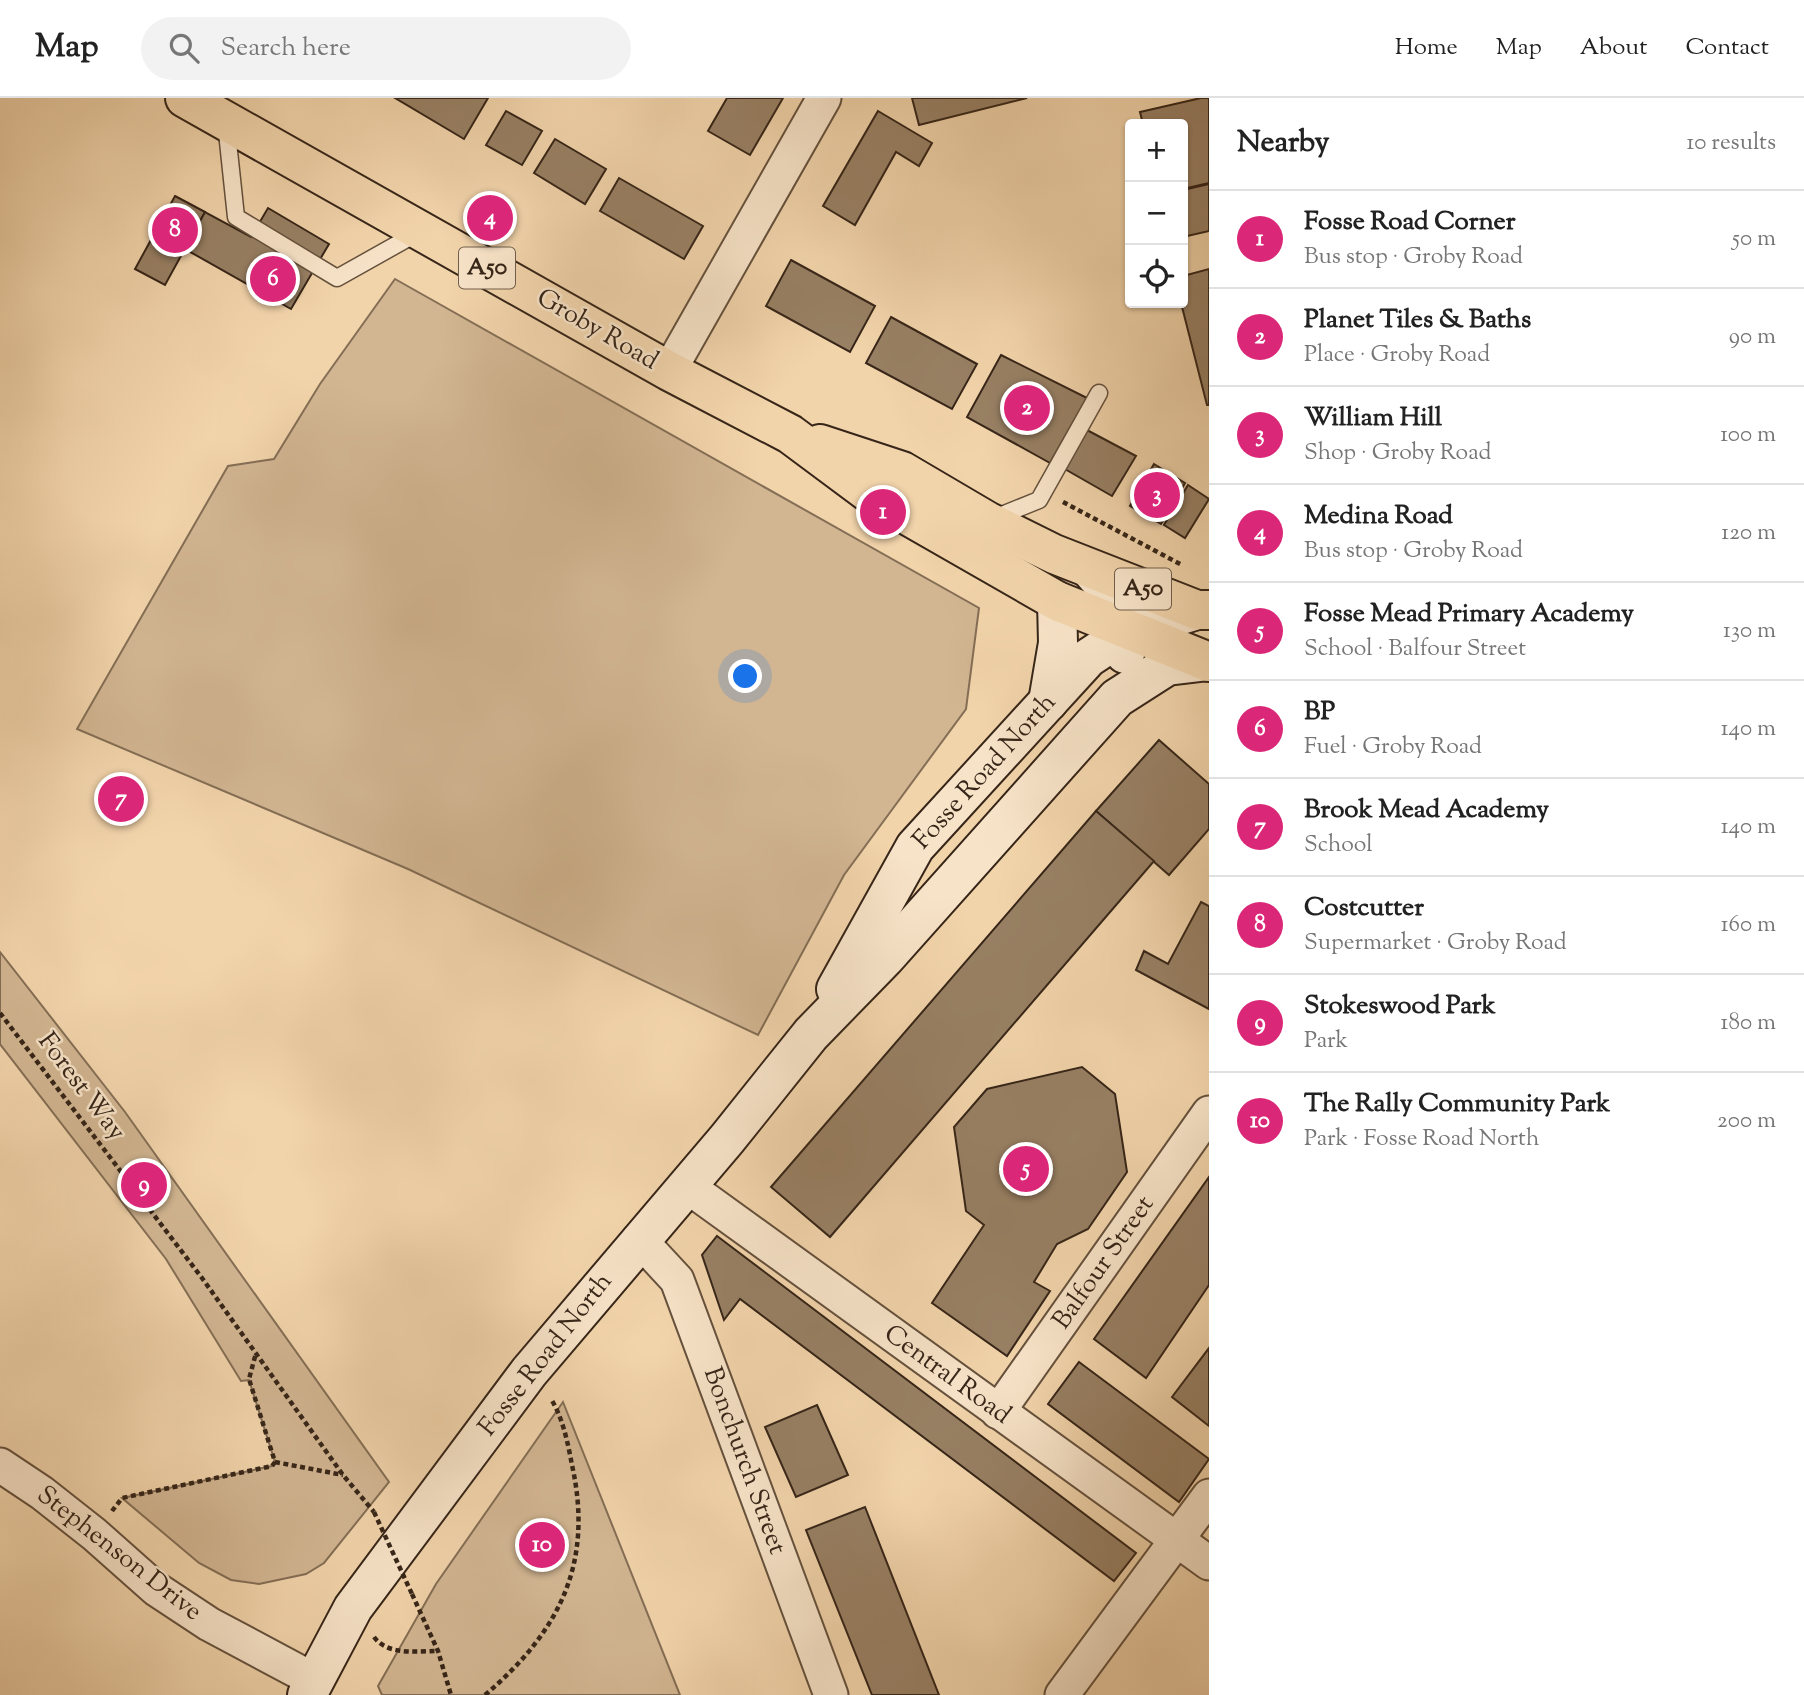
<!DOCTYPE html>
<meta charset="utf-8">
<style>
:root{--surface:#fff;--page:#f2f2f2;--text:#222;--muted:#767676;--line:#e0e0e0;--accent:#db2777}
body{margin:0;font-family:"Sorts Mill Goudy",serif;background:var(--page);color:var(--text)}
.controls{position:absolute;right:21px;top:21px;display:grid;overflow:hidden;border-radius:7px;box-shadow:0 2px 5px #0004}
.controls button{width:63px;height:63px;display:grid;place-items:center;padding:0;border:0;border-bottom:2px solid var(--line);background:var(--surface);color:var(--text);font:35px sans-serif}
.you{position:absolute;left:746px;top:579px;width:24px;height:24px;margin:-18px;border:5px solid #fff;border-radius:50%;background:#1a73e8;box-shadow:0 0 0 10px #1a73e833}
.badge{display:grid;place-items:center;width:46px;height:46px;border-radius:50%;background:var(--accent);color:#fff;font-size:23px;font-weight:700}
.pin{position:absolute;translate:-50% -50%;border:4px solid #fff;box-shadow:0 2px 7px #0006}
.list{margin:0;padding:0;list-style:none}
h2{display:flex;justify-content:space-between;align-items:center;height:91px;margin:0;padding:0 28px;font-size:30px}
h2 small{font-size:23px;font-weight:400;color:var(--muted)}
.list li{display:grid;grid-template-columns:46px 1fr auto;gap:21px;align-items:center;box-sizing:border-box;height:98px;padding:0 28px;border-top:2px solid var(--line)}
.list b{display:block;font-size:26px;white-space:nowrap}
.list p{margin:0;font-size:23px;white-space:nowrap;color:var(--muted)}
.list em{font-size:23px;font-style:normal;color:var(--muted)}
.icon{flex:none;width:38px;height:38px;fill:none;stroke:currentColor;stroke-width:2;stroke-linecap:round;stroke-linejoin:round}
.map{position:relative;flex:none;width:1209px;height:1597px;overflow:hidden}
header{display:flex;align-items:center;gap:42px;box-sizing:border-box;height:98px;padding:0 35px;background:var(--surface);border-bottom:2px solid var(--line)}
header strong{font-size:33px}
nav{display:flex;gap:38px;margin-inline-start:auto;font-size:24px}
.search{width:490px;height:63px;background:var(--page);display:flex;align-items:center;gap:18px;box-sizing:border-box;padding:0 24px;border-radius:38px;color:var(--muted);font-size:26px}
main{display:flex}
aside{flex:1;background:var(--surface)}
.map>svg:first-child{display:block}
.green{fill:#d2b692;stroke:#846e55;stroke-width:2}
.building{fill:#988064;stroke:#362518;stroke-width:2}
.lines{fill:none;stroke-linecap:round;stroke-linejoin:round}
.lane-casing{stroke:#65513d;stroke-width:19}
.street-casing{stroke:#65513d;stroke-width:37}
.secondary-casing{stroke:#362518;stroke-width:42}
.primary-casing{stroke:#362518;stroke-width:42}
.path{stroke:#362518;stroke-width:4.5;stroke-dasharray:5 3.5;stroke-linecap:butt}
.lane{stroke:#f7e3c8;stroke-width:16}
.street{stroke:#f7e3c8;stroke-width:33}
.secondary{stroke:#f7e3c8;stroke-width:38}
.primary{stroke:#f2d4ab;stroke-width:38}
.path-bridge{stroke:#362518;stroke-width:4.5;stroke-dasharray:5 3.5;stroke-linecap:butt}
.labels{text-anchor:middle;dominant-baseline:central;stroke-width:5;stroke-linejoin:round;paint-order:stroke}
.shield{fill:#f7e3c8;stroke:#705e4d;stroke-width:2}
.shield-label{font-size:24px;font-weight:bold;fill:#362518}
.street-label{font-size:26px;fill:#362518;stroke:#f7e3c8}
</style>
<header>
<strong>Map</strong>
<div class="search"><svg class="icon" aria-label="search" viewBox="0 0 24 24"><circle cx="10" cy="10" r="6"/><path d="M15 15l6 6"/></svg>Search here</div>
<nav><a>Home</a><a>Map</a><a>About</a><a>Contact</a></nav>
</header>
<main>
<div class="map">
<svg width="1209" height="1597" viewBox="0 0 1209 1597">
<rect width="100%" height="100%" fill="#f2d4ab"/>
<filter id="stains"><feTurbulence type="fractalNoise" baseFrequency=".00286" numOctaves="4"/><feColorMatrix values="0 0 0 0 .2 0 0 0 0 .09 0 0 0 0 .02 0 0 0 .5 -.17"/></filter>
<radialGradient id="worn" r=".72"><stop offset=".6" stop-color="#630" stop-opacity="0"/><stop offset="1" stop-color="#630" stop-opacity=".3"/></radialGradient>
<g class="green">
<polygon points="395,181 979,510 966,611 844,777 758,937 408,771 77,631 228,368 274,361 320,286"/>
<polygon points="0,854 125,1014 389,1384 324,1465 306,1476 259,1486 231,1482 199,1465 122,1400 272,1368 275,1364 249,1282 241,1283 166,1161 0,946"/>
<polygon points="563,1304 680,1597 382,1597 378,1588 436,1486"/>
</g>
<g class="building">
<polygon points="395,0 488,0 464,41"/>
<polygon points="727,0 783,0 750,57 708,33"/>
<polygon points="912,0 1027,0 919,27"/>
<polygon points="1201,0 1209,0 1209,85 1183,91 1183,26 1143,26 1140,14"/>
<polygon points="506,13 542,33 522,67 486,47"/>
<polygon points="878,13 932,45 919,68 896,54 855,127 823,108"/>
<polygon points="555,41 606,71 585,106 534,75"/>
<polygon points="619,80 703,128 684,161 600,113"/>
<polygon points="1209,86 1209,133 1183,139 1183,92"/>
<polygon points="175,98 205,114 165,187 135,171"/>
<polygon points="268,110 329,146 291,211 185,151 205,114 251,139"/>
<polygon points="791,162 875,208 850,254 766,208"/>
<polygon points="1209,171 1209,307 1207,307 1181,205 1183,178"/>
<polygon points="891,219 977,266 952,311 866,265"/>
<polygon points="1001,257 1087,300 1050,365 967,319"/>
<polygon points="1085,331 1136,358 1112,398 1063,370"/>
<polygon points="1154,366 1185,385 1161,426 1130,408"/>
<polygon points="1188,387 1209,401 1185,440 1164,427"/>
<polygon points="1159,642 1209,686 1209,731 1169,777 1096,713"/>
<polygon points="1096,713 1154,763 830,1139 771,1089"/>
<polygon points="1201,804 1209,808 1209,911 1136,872 1144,853 1168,866"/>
<polygon points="1082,969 1115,996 1127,1074 1088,1131 1057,1146 1034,1184 1050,1193 1007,1258 932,1205 984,1127 966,1113 954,1029 987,991"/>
<polygon points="1209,1079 1209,1187 1146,1280 1094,1241"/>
<polygon points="717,1138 1136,1455 1114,1483 740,1201 724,1222 702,1157"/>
<polygon points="1209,1250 1209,1328 1172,1299"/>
<polygon points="1079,1264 1209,1361 1179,1404 1048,1306"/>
<polygon points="817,1307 848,1377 796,1399 765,1329"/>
<polygon points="865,1409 939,1597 872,1597 806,1432"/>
</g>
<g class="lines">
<defs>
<g id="lane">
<polyline points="226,25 236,119 337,180 419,134"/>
<polyline points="992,421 1039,402 1099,295"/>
</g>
<g id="street">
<polyline points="669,273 824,0"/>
<polyline points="687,1088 1209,1465"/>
<polyline points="639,1141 677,1182 831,1597"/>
<polyline points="998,1314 1209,1015"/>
<polyline points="0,1367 42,1395 94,1436 156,1491 209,1526 314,1582"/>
<polyline points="1062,1597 1209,1398"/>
</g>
<g id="secondary">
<path d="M1090,471C1118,505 1132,509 1125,556"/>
<polyline points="1048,604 1058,545 1057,503"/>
<polyline points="836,891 915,749 1088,560 1129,533 1197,512"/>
<polyline points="307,1597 353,1510 529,1274 727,1041 811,936 885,860 1117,600 1167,568 1207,563"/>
</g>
<g id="primary">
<polyline points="185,0 669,273 790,336 872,397 1057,503 1209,564"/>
<polyline points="820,346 902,373 987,423 1054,456 1197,512 1209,512"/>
</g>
</defs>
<use href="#lane" class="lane-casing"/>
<use href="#street" class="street-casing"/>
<use href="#secondary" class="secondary-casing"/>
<use href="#primary" class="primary-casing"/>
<g class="path">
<polyline points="1063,404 1182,467"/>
<polyline points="0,915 202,1180 343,1377 374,1414"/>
<polyline points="275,1364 343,1377"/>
<polyline points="112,1413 122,1400 272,1368 275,1364 249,1281 256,1255"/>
<polyline points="412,1496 438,1553 451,1597"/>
<path d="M374,1539C388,1558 417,1553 438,1553"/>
<path d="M485,1597C559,1534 594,1466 572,1367C568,1346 563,1320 551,1301"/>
</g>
<use href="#lane" class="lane"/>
<use href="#street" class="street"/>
<use href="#secondary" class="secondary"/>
<use href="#primary" class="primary"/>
<polyline class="path-bridge" points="374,1414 412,1496"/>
</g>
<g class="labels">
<g class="shield">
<rect x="459" y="149.5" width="56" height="41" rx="5"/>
<rect x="1115" y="470.5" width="56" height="41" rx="5"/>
</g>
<g class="shield-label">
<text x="487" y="170">A50</text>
<text x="1143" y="491">A50</text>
</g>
<g class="street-label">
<text transform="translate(597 232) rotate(30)">Groby Road</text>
<text transform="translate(985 674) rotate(-48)">Fosse Road North</text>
<text transform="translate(81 989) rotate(53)">Forest Way</text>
<text transform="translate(1104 1165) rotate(-55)">Balfour Street</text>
<text transform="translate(546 1257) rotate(-52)">Fosse Road North</text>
<text transform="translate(947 1277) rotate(36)">Central Road</text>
<text transform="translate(744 1363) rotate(70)">Bonchurch Street</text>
<text transform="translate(119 1456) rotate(38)">Stephenson Drive</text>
</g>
</g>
<rect width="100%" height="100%" filter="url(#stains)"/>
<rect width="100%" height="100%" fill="url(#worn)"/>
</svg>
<div class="controls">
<button>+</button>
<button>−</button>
<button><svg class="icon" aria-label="locate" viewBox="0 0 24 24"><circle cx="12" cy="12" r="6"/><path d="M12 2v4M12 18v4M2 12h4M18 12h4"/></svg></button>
</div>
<div class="you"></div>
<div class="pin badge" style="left:883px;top:414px">1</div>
<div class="pin badge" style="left:1027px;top:310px">2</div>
<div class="pin badge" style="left:1157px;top:397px">3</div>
<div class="pin badge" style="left:490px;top:120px">4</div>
<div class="pin badge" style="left:1026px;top:1071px">5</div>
<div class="pin badge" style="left:273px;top:181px">6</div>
<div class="pin badge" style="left:121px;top:701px">7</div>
<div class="pin badge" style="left:175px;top:132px">8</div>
<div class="pin badge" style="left:144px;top:1087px">9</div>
<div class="pin badge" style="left:542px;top:1447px">10</div>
</div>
<aside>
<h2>Nearby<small>10 results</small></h2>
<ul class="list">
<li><span class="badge">1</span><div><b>Fosse Road Corner</b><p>Bus stop · Groby Road</p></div><em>50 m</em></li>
<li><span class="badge">2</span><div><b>Planet Tiles &amp; Baths</b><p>Place · Groby Road</p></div><em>90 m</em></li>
<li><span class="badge">3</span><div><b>William Hill</b><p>Shop · Groby Road</p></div><em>100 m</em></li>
<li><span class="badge">4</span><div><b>Medina Road</b><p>Bus stop · Groby Road</p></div><em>120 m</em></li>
<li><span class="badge">5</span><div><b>Fosse Mead Primary Academy</b><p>School · Balfour Street</p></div><em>130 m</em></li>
<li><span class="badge">6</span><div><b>BP</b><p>Fuel · Groby Road</p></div><em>140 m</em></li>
<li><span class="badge">7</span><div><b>Brook Mead Academy</b><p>School</p></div><em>140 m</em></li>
<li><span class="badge">8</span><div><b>Costcutter</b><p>Supermarket · Groby Road</p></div><em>160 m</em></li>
<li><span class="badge">9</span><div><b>Stokeswood Park</b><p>Park</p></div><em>180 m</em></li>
<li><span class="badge">10</span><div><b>The Rally Community Park</b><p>Park · Fosse Road North</p></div><em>200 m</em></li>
</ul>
</aside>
</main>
